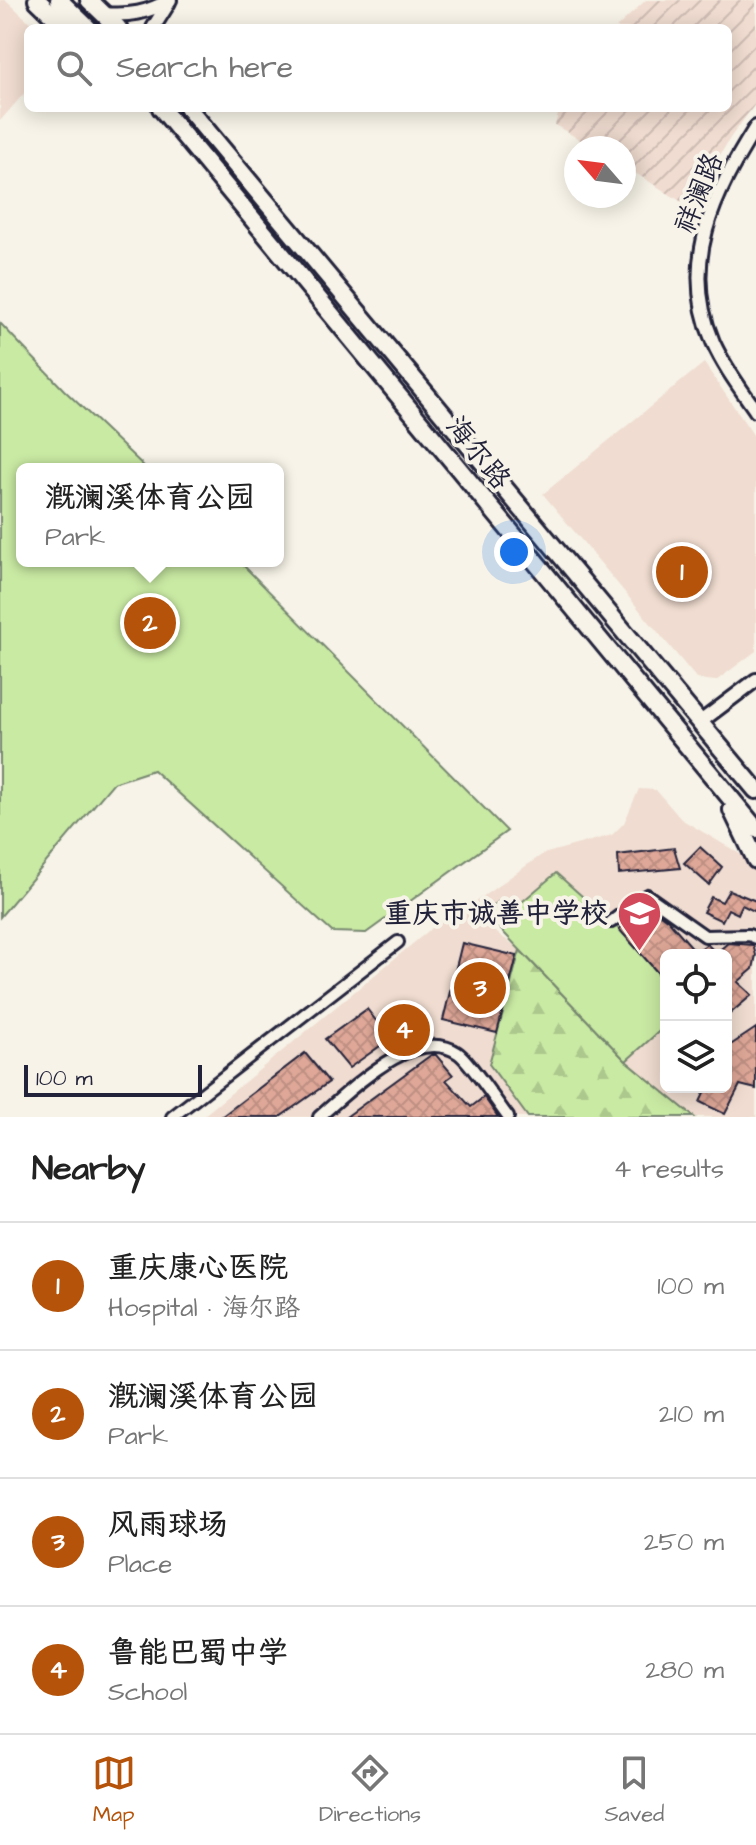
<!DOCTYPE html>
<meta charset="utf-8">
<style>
:root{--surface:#fff;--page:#f6f6f6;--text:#222;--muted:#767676;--line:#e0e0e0;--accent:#b45309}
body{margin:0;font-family:"Architects Daughter","LXGW WenKai TC",sans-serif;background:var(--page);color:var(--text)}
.controls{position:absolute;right:24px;bottom:24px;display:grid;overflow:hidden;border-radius:12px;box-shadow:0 4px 20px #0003}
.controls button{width:72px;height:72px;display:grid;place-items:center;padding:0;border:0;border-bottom:2px solid var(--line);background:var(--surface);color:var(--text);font:40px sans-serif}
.compass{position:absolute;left:564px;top:136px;width:72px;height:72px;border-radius:50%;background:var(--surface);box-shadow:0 4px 20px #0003;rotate:298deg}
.scale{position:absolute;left:24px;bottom:20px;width:178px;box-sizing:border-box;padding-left:8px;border:4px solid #22223b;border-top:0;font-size:22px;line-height:28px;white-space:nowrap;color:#22223b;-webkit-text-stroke:6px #f7f3e8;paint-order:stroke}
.you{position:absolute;left:514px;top:552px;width:28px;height:28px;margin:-20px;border:6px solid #fff;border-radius:50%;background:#1a73e8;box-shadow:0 0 0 12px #1a73e833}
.badge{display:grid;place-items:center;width:52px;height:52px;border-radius:50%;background:var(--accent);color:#fff;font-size:26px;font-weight:700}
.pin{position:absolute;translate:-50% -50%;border:4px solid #fff;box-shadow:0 2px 8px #0006}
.popup{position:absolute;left:16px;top:463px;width:268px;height:104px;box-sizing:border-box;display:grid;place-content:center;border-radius:12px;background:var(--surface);filter:drop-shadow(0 2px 6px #0005);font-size:26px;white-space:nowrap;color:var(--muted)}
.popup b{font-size:30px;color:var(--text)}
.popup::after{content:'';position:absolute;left:50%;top:100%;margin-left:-16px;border:16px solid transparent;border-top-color:var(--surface)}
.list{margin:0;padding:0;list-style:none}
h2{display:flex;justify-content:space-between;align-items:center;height:104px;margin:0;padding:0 32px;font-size:34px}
h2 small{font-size:26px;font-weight:400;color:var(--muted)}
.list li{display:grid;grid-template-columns:52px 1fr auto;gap:24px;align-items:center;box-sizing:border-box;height:128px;padding:0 32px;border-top:2px solid var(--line)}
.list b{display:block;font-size:30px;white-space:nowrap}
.list p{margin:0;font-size:26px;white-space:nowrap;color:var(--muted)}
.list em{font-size:26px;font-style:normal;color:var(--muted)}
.icon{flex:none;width:44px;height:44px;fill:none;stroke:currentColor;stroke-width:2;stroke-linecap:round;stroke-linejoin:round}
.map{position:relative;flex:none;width:756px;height:1117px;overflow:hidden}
.search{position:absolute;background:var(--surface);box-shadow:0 4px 20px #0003;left:24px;right:24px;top:24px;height:88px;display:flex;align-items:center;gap:20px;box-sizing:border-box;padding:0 28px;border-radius:12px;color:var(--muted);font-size:30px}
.sheet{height:616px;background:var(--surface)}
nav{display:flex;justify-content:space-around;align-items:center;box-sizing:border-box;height:112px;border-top:2px solid var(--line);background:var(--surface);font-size:22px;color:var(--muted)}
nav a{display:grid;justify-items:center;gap:4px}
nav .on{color:var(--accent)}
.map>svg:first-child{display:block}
.built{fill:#f0dcd0;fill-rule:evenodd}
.industrial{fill:url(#industrial-furrows)}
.forest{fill:url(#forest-firs);stroke:#76866f;stroke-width:2}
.green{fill:#c9eaa3;stroke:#76866f;stroke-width:2}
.building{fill:url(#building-cross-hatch);stroke:#22223b;stroke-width:2}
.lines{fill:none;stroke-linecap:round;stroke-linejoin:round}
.minor-casing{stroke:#22223b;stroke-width:16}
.tertiary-casing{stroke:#22223b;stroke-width:18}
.primary-casing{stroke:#22223b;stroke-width:22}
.minor{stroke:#f7f3e8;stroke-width:10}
.tertiary{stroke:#f7f3e8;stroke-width:12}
.primary{stroke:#f7f3e8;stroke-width:16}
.labels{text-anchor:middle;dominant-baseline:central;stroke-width:8;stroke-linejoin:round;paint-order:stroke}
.street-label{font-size:28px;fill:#22223b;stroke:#f7f3e8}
.poi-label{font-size:28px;font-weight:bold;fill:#22223b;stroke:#f7f3e8;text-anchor:end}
</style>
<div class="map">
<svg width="756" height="1117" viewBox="0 0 756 1117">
<defs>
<pattern id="industrial-furrows" width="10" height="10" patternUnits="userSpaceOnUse" patternTransform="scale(2)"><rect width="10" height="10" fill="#f0dcd0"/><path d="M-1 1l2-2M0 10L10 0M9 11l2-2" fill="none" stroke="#cebcb4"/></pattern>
<pattern id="forest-firs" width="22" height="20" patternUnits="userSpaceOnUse" patternTransform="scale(2)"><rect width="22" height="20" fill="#c9eaa3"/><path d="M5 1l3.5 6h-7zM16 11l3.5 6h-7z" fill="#acc88d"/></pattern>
<pattern id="building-cross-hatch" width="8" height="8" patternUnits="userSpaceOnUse" patternTransform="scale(2)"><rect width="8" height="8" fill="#dea797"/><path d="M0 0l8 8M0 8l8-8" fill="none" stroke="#be8f83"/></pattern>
</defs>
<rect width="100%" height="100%" fill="#f7f3e8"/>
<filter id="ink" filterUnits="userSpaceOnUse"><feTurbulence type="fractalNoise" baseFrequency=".0125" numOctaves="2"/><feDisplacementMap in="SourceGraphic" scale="16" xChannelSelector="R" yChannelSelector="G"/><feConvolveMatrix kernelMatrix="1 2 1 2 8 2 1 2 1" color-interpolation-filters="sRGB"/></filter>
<g filter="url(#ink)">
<g class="built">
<polygon points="0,0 6,0 36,28 28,28 28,89 0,121"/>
<polygon points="704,363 756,439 756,651 716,681 697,679 543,494"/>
<path d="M639,789L656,790L681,819L750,860L756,867V1117H694L626,1061L520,950L489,1064L528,1117H202L444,918L467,912L515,946L475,902L543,854L612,835L624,823ZM666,955H726V1087H666Z"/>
</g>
<polygon class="industrial" points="646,0 756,0 756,103 730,138 690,207 624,166 624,148 594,148 555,125 560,108 728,108 728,28 616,28"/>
<polygon class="forest" points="520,950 626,1061 694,1117 528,1117 489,1064"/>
<g class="green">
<polygon points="0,323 64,390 147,469 22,469 22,561 239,561 507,831 366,933 332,932 153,770 113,783 0,917"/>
<polygon points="556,873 619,929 666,982 666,1025 626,1061 485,913 498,902 510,912"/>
</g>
<g class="building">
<polygon points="700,847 722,867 709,885 684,863"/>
<polygon points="674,848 680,868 619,874 618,855"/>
<polygon points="729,890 756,901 756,912 742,905 738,914 728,909 722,921 703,912 711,897 722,902"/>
<polygon points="648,905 668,920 696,952 707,944 716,953 728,943 753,945 756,955 753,969 738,982 752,995 726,1017 726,955 666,955 666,982 619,929"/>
<polygon points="462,943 517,956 497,1033 443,1020"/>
<polygon points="367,1009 390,1039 349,1068 325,1039"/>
<polygon points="756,1028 756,1089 740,1085 725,1114 700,1102 707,1087 726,1087 726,1048"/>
<polygon points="305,1053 329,1082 280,1117 221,1117"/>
<polygon points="431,1055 436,1055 453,1075 446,1080 471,1107 484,1097 498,1117 346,1117"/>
</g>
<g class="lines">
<defs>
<g id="minor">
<polyline points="611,922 647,895 705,936 749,935 756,938"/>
<polyline points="172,1117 398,942"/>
<path d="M319,1117C350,1091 415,1024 458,1053C469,1060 498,1104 508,1117"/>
</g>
<g id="tertiary">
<path d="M104,14C130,16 147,13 170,0"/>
<polyline points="153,28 168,4"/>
<path d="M756,127C714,194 679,263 713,342C724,367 741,389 756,411"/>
<polyline points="699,723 756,680"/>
</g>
<g id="primary">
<polyline points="37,0 66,28"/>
<polyline points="59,0 88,28"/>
<polyline points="89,0 118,28"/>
<polyline points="161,108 756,829"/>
<polyline points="188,108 756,790"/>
<polyline points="732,810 756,860"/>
</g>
</defs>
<use href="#minor" class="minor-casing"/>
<use href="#tertiary" class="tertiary-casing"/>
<use href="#primary" class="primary-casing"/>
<use href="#minor" class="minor"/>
<use href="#tertiary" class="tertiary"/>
<use href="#primary" class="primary"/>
</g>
</g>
<defs>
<symbol id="school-pin" viewBox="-11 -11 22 30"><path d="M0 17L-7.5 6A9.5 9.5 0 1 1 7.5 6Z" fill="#d1495b" stroke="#f7f3e8"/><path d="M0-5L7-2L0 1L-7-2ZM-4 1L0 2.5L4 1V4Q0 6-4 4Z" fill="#fff"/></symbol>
</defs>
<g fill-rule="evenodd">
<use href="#school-pin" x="614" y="888" width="51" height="69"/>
</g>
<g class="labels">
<g class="street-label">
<text transform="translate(699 193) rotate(-68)">祥澜路</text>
<text transform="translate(478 453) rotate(51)">海尔路</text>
</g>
<g class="poi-label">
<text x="608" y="913">重庆市诚善中学校</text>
</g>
</g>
</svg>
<div class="controls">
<button><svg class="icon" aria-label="locate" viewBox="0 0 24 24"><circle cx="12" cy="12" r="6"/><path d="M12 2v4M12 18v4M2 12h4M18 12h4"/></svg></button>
<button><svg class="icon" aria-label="layers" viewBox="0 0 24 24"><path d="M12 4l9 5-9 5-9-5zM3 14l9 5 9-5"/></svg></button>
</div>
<svg class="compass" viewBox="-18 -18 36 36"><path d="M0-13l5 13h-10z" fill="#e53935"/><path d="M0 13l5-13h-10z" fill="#767676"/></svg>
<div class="scale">100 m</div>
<div class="you"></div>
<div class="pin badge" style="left:682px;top:572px">1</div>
<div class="pin badge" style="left:150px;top:623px">2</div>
<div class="popup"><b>溉澜溪体育公园</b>Park</div>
<div class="pin badge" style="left:480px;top:988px">3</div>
<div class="pin badge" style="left:404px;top:1030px">4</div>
<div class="search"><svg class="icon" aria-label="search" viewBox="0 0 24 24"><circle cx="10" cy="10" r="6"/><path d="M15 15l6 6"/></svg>Search here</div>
</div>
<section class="sheet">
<h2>Nearby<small>4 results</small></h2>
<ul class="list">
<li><span class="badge">1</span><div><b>重庆康心医院</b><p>Hospital · 海尔路</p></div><em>100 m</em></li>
<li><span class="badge">2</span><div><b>溉澜溪体育公园</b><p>Park</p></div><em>210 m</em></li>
<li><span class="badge">3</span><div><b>风雨球场</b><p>Place</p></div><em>250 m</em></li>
<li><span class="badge">4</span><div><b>鲁能巴蜀中学</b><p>School</p></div><em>280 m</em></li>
</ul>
</section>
<nav>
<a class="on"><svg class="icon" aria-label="map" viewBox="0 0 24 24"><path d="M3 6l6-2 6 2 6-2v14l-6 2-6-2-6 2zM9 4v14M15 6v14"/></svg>Map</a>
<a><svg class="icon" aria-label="directions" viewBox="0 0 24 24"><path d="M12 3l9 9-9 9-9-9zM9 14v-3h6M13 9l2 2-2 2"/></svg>Directions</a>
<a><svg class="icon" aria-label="saved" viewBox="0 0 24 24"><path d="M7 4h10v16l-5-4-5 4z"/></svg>Saved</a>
</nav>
